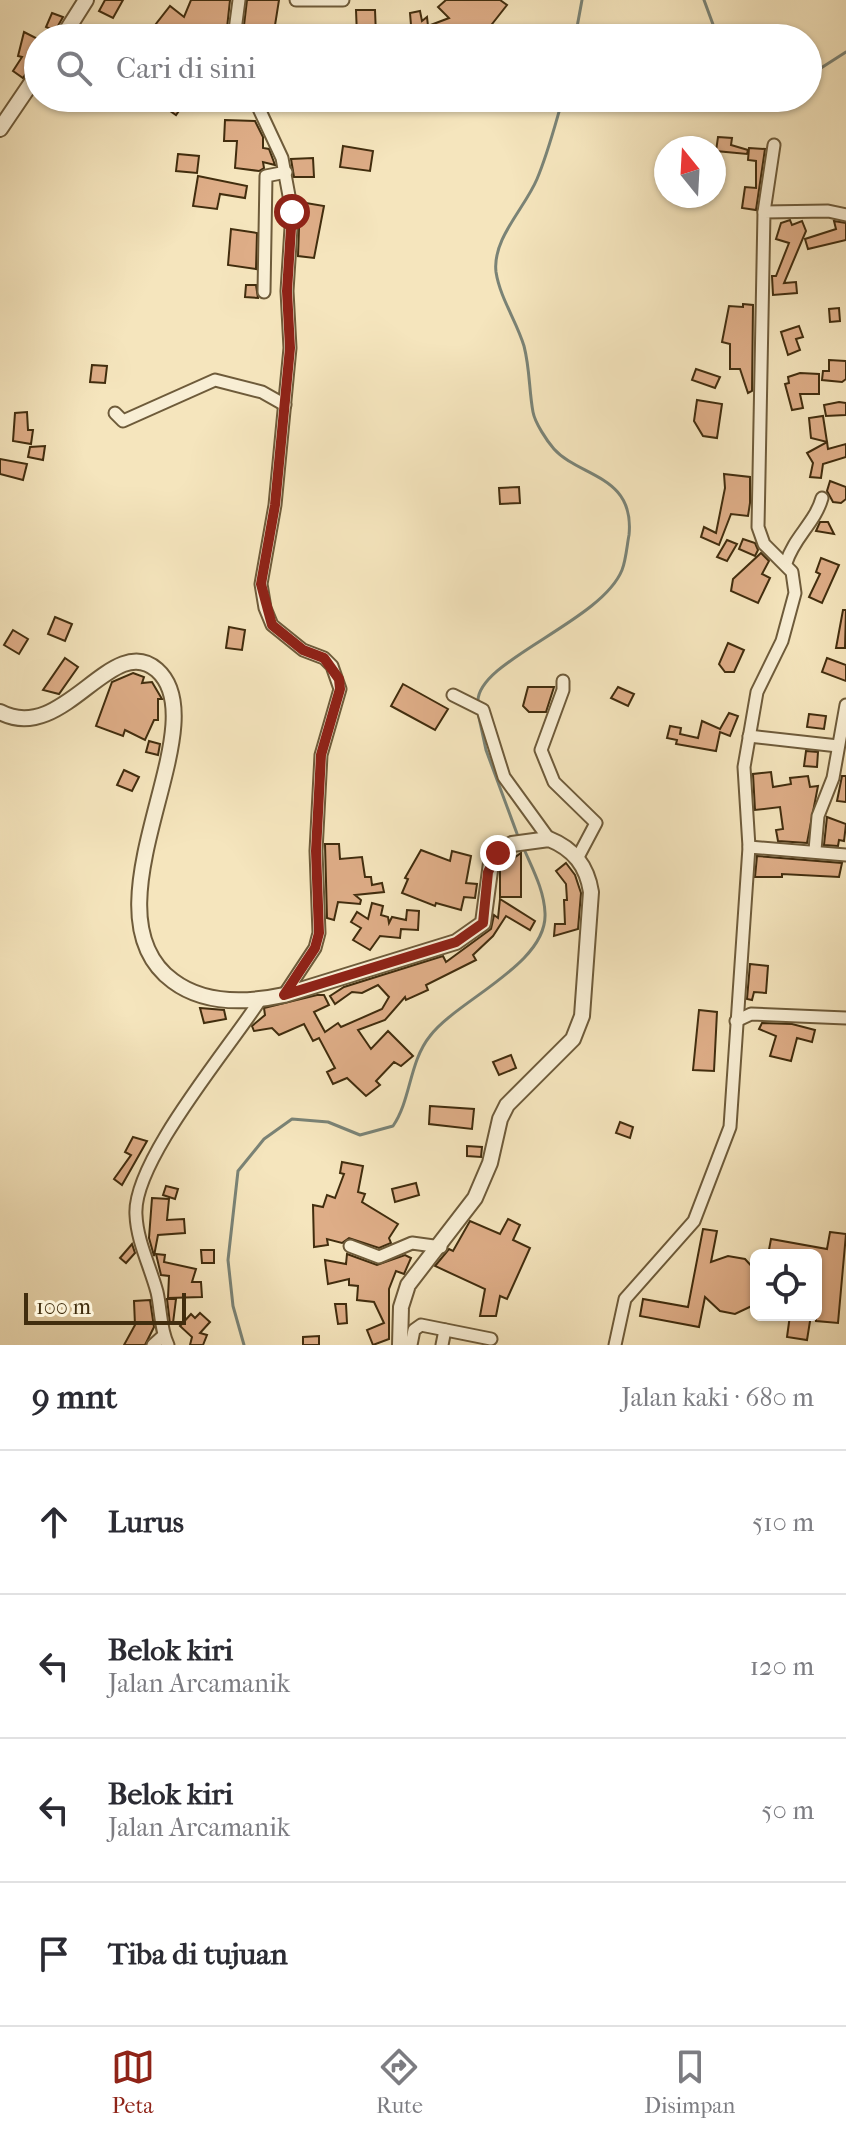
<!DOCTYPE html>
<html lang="id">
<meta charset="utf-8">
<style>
:root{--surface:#fff;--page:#f7f7f7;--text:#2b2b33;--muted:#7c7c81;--line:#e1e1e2;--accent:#8f2418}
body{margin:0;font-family:"IM FELL French Canon",serif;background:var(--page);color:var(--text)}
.controls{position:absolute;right:24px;bottom:24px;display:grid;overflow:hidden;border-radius:12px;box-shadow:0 2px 6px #0004}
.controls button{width:72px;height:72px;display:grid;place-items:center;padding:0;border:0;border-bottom:2px solid var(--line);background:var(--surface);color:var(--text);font:40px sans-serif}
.compass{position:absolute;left:654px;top:136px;width:72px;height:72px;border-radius:50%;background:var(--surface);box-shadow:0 2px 6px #0004;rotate:342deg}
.scale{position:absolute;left:24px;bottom:20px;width:162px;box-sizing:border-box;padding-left:8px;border:4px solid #412d0e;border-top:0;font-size:22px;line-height:28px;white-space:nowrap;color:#412d0e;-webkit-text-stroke:6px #f8eed4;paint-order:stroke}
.stop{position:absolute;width:24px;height:24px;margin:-18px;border:6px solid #8f2418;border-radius:50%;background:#fff}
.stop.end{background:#8f2418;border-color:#fff;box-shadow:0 2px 8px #0008}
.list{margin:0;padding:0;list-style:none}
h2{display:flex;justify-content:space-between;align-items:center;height:104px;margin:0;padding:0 32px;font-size:34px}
h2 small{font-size:26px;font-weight:400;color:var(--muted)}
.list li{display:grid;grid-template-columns:52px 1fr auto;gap:24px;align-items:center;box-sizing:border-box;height:144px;padding:0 32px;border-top:2px solid var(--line)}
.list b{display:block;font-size:30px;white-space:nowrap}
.list p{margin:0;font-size:26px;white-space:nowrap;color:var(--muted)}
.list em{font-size:26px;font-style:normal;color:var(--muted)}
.icon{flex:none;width:44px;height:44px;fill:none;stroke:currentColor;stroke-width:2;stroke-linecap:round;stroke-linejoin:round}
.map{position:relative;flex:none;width:846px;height:1345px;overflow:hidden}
.search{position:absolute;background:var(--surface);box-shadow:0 2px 6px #0004;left:24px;right:24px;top:24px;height:88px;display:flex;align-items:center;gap:20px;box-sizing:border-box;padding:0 28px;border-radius:44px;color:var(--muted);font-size:30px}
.sheet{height:680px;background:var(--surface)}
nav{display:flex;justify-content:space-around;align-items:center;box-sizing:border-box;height:112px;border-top:2px solid var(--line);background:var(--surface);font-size:22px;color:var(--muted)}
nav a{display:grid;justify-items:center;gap:4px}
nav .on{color:var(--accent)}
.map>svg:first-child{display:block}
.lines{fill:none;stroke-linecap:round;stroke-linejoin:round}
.stream{stroke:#7a8376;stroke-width:3}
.building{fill:#dead87;stroke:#412d0e;stroke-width:2}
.minor-casing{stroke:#6e5b3a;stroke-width:15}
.tertiary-casing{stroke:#6e5b3a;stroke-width:18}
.minor{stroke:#f8eed4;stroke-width:11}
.tertiary{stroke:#f8eed4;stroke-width:14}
.route{stroke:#8f2418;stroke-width:10}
</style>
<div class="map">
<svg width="846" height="1345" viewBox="0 0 846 1345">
<rect width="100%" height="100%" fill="#f5e5bd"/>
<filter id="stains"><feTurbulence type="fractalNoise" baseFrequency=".0025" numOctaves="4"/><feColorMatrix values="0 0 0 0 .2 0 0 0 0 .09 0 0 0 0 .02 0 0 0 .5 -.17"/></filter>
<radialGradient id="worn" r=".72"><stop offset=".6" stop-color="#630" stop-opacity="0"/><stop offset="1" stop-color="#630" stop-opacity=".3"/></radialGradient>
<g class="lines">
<g class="stream">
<polyline points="704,0 718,38"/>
<polyline points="575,38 582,0"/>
<polyline points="808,72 821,68 846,52"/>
<polyline points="736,98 749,98"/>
<path d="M478,702C476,661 601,622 622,570C626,560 627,545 629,535C635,475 579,477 554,449C547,441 535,423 533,412C529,391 530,369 524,346C517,322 500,298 496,272C492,239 525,208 537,179C548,153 555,125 563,98"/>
<polyline points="478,713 486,750 519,839"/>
<path d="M244,1345L233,1306L228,1260L238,1171L264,1139L292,1119L328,1122L360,1135L393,1126C411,1100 409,1062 430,1036C457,1000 548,964 545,913C544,890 533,870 524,849"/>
</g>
</g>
<g class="building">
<polygon points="105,0 123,0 113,18 99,11"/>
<polygon points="191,0 230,0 227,28 221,26 218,38 178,38 152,29 170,6 184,17"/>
<polygon points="247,0 279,0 273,38 243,34"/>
<polygon points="446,0 500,0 507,5 481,38 429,38 434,32 412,37 410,13 420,11 422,21 427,17 428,26 449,18 438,7"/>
<polygon points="356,10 375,10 376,35 357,36"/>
<polygon points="52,13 63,17 55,31 46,27"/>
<polygon points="24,32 38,39 38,50 35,49 28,64 31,66 23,78 13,71 22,57 18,56"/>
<polygon points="168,98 188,98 176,115 163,106"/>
<polygon points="196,98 211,98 207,110 193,105"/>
<polygon points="225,120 255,121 263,137 263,148 269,149 275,165 263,162 264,168 259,171 235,168 237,141 224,141"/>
<polygon points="718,137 732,138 731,145 748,150 747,154 716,151"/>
<polygon points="343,146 373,151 370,171 340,167"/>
<polygon points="749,148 765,149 756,210 742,208 745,187 756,188 756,161 748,160"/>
<polygon points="178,154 199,156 197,173 176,171"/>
<polygon points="313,158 314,177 294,177 291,159"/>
<polygon points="198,176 247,186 245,198 220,194 217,209 193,206"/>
<polygon points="300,202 324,206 314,258 298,256"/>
<polygon points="790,220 792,225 802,221 806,231 784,283 796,282 797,293 773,295 772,276 776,276 789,243 776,239 781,223"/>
<polygon points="834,221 846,223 846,240 808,249 805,239 836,229"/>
<polygon points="231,229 257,233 256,269 228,265"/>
<polygon points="246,285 256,285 258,298 245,297"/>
<polygon points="743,304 753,305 752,391 748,393 740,369 730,369 730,344 722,342 729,306 743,307"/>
<polygon points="839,308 840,321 830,322 829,309"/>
<polygon points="799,326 803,337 796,339 800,350 788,355 781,332"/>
<polygon points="829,360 846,361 846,379 842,382 822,380 823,371 829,371"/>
<polygon points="92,365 107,366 105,383 90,382"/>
<polygon points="696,369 720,377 715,388 692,380"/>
<polygon points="800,373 819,374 819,394 800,394 803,408 792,410 785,384 789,383 788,377"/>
<polygon points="697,400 722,404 717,438 703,436 694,421"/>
<polygon points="839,402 846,403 846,415 826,416 824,405"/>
<polygon points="27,412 28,430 33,430 31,444 13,441 15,413"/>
<polygon points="823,416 827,442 811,438 809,418"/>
<polygon points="827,442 828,449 846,444 846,457 823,464 821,478 810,477 813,463 807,453"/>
<polygon points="45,446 43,460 28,457 30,447"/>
<polygon points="0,459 27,464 23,480 0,474"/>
<polygon points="724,474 750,477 750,503 748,516 731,514 719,545 701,537 704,527 716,533 725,488"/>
<polygon points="830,481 846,487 846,499 841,503 833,502 827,491"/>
<polygon points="519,487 520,503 500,504 499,488"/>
<polygon points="820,522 828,522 834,534 816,531"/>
<polygon points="743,539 755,543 758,550 755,556 739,549"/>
<polygon points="727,540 737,544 727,561 717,557"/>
<polygon points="761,553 769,561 762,574 770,578 758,603 731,591 733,579"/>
<polygon points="821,558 839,565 822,603 809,597 820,574 816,572"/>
<polygon points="843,610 846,610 845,648 836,648"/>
<polygon points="55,617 72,624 65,641 48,634"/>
<polygon points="229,627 245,630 242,650 226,648"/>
<polygon points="13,630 28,639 19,654 4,645"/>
<polygon points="728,643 744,650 734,672 725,672 719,664"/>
<polygon points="65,658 78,667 59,694 43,690"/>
<polygon points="827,658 846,665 846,681 822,672"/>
<polygon points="133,673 144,677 142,683 152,682 162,699 158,699 158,720 154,720 145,740 125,730 123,736 96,726 112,682"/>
<polygon points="403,684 448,709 435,730 391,706"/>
<polygon points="528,687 554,687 546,712 529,712 523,706"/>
<polygon points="618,687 634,694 628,706 611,698"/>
<polygon points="729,713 738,716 730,736 720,732 716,751 676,744 677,740 667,738 670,726 681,728 680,734 698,738 702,721 720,729"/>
<polygon points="809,714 826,716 824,729 807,727"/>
<polygon points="149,741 160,744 158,755 146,752"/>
<polygon points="806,751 818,752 817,767 804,766"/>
<polygon points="124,770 139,777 132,791 117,785"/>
<polygon points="771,772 773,787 791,784 790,778 808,776 810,787 818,786 807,843 778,841 776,830 783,829 780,807 755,810 753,774"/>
<polygon points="842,776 846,776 846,802 837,801"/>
<polygon points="827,817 846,824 844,841 839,840 838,846 824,845"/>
<polygon points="325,844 339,844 340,859 362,857 365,877 371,877 372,885 382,883 384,892 355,895 361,900 360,904 338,902 334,920 327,918"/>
<polygon points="421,850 450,861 452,851 471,856 466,883 477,884 475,898 464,897 461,910 436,903 435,906 402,893 408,879 405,878"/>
<polygon points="521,853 521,897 500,897 500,868"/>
<polygon points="757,856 842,863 839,877 782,874 782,877 755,877"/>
<polygon points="566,863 575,875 581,893 578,929 554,936 555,924 565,924 564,900 567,900 566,884 556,871"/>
<polygon points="500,899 535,921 530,930 506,916 493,936 473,955 476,960 426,985 428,990 406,1000 405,997 385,1020 358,1030 371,1049 388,1031 413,1056 401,1066 394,1062 376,1081 380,1085 366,1096 347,1078 333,1084 327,1072 335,1068 319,1038 313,1041 304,1024 279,1035 272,1028 254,1031 252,1026 265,1015 264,1008 317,995 324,995 329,1005 314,1012 325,1032 338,1023 341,1027 382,1009 389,997 378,985 362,993 352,992 335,1004 330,996 344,987 443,956 446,962 491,929 494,915 498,918"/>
<polygon points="372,903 383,906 381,915 388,917 389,923 392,917 406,920 407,910 419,911 418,930 401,929 400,938 380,936 370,950 353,940 361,928 351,922 357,912 368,919"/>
<polygon points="750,964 768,966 766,993 754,992 752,1000 747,999"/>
<polygon points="200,1008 224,1010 226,1019 204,1023"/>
<polygon points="699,1010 717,1012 714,1071 693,1070"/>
<polygon points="762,1023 792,1024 815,1030 812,1042 797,1038 791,1061 770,1056 776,1036 759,1029"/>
<polygon points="511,1055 516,1068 499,1075 493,1062"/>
<polygon points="430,1106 474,1109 472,1129 429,1124"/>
<polygon points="620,1122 633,1127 630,1138 616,1133"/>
<polygon points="133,1137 147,1141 122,1185 114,1179 131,1155 125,1152"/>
<polygon points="467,1146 482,1147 481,1157 467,1156"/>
<polygon points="342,1162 363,1166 358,1192 365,1194 362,1202 398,1224 389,1238 391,1243 379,1248 349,1238 342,1243 327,1239 328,1245 314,1247 313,1205 323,1207 327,1195 335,1198 344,1174 340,1173"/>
<polygon points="416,1183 419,1195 395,1202 392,1189"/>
<polygon points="166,1186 178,1189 175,1199 163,1195"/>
<polygon points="152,1198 169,1199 167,1220 184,1219 185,1233 158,1235 154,1256 149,1238"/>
<polygon points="508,1219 520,1225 513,1240 530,1248 507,1299 500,1296 496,1316 480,1316 485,1289 435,1266 449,1249 453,1251 470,1221 500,1234"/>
<polygon points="703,1229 717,1231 711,1262 728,1256 745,1259 756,1271 756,1304 735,1314 720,1311 705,1297 699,1327 640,1316 643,1299 688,1307"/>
<polygon points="830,1232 846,1234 838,1323 816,1321 816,1255 768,1255 771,1239 827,1249"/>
<polygon points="132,1244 135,1253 126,1263 120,1258"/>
<polygon points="201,1250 214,1250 214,1263 202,1263"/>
<polygon points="156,1254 165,1255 164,1262 196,1269 192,1282 201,1282 202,1297 168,1298 169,1276 161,1275"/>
<polygon points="347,1254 377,1265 405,1255 411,1258 404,1274 396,1271 389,1289 389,1339 373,1345 367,1330 384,1323 374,1302 357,1300 358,1286 349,1285 349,1279 328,1284 325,1260 346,1264"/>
<polygon points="167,1299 176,1299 173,1323 170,1324"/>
<polygon points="150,1300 154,1327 145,1345 124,1345 135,1325 134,1301"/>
<polygon points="335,1304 346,1304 347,1323 338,1324"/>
<polygon points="200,1313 210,1322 200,1333 207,1335 203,1345 190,1345 192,1337 180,1326 191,1314 195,1318"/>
<polygon points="790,1315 811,1315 807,1340 787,1337"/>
<polygon points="319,1336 319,1345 303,1345 303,1337"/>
</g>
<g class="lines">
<defs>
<g id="minor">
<polyline points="296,0 343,0"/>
<polyline points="234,38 239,0"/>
<polyline points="254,98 282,158 292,212 287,291 290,348 275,505 261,584 265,608 272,625 303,650 324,658 332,666 340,689 321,755 316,851 319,933 315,948 284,995"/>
<polyline points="764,212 774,145"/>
<polyline points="264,292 266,176 286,172"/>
<polyline points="115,413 123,421 215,380 262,392 285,405"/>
<path d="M786,563C794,537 815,523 822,498"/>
<polyline points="563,681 563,690 541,750 554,782 596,823 578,857"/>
<polyline points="453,695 483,710 504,777 549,839"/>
<polyline points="749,736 838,746"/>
<polyline points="749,847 846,855"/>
<polyline points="815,850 818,816 833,778 846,705"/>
<polyline points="736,1021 751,1014 846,1018"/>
<polyline points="350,1246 379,1257 412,1243 441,1247"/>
<polyline points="153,1345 163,1336"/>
<path d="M168,1345C160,1329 161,1309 157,1292C150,1266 137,1241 136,1215C132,1162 230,1047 260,1000"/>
<polyline points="411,1345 414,1330 421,1325 491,1339"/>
<polyline points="442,1345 445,1330"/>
<polyline points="615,1345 625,1299 694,1221 730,1127 749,847 744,767 757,692 782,641 795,593 792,572 764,544 758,527 764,212 828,211 846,215"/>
</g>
<g id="tertiary">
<polyline points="62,38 86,0"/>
<polyline points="0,129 38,73"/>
<path d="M0,712C63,746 112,630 157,670C220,726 78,911 173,981C205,1005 247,1003 284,995L456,942L483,923L491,863L512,844L549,839C574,849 587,866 591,892L582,1016L573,1039L507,1105L500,1119L490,1163L475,1198L408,1285L401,1307L400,1345"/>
</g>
</defs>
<use href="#minor" class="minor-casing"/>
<use href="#tertiary" class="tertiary-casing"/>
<use href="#minor" class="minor"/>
<use href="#tertiary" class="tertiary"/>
</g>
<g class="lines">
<polyline class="route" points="292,212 287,291 290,348 275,505 261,584 272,625 303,650 324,658 339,679 340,689 321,755 316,851 319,933 315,948 284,995 456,942 483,923 488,872 498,853"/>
</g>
<rect width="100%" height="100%" filter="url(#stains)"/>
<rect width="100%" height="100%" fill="url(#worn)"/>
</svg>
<div class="controls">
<button><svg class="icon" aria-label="locate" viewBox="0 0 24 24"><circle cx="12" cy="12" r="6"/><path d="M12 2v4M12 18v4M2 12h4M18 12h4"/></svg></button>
</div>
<svg class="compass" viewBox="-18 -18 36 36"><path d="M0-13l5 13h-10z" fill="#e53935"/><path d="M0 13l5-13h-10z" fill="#7c7c81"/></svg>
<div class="scale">100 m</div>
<div class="stop" style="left:292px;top:212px"></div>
<div class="stop end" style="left:498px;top:853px"></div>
<div class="search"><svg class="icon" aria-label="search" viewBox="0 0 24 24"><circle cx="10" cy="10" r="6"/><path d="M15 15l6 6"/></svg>Cari di sini</div>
</div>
<section class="sheet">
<h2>9 mnt<small>Jalan kaki · 680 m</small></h2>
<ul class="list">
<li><svg class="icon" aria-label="ahead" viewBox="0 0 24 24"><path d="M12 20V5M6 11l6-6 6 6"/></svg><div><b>Lurus</b></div><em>510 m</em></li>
<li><svg class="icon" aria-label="left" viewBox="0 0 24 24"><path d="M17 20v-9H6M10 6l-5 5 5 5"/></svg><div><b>Belok kiri</b><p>Jalan Arcamanik</p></div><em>120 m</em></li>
<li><svg class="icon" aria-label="left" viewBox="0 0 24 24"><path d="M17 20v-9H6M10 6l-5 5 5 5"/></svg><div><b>Belok kiri</b><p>Jalan Arcamanik</p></div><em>50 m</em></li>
<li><svg class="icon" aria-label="arrive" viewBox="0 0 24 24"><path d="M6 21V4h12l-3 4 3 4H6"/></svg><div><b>Tiba di tujuan</b></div></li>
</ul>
</section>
<nav>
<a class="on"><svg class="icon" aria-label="map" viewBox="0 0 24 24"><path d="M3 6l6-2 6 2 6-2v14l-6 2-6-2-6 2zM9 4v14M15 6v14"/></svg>Peta</a>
<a><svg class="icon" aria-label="directions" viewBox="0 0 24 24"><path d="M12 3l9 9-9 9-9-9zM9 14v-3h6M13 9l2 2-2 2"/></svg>Rute</a>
<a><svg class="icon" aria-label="saved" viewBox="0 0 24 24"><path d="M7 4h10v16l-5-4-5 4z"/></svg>Disimpan</a>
</nav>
